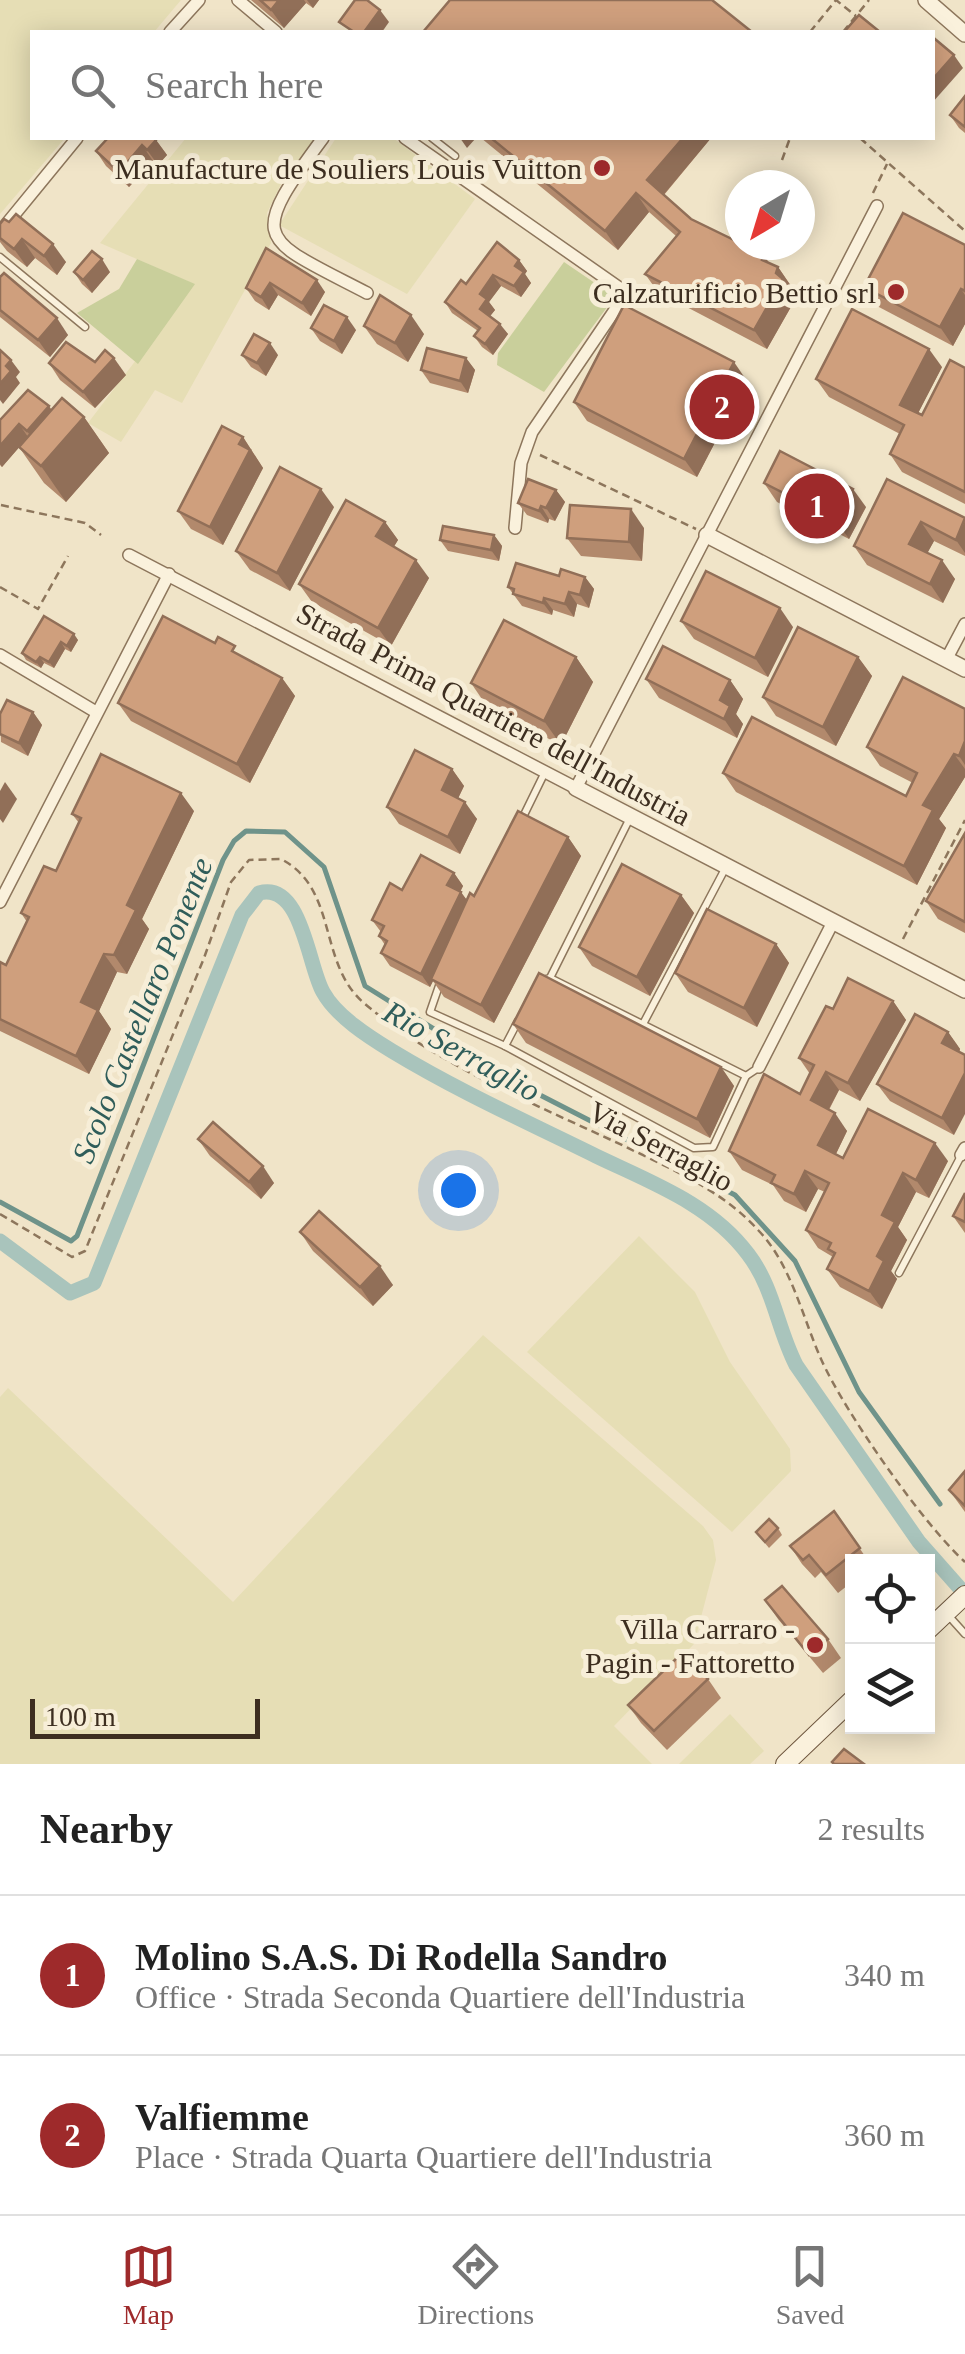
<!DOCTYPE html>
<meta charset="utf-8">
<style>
:root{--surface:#fff;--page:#f6f6f6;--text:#222;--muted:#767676;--line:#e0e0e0;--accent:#9e2a2b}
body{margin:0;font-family:"Times New Roman",serif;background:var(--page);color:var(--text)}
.controls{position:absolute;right:30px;bottom:30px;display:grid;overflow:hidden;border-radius:0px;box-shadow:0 5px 25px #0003}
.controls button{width:90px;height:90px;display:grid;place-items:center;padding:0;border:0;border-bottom:2px solid var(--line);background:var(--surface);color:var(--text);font:50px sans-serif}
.compass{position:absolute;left:725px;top:170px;width:90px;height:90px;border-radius:50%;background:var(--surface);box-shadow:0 5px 25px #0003;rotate:218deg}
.scale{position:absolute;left:30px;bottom:25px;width:230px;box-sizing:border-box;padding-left:10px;border:5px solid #3d2e20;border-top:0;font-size:28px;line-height:35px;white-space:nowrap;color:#3d2e20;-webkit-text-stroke:8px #f7eed8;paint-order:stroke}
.you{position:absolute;left:458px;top:1190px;width:35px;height:35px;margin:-25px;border:8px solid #fff;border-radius:50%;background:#1a73e8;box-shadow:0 0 0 15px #1a73e833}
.badge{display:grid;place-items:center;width:65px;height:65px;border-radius:50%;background:var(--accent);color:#fff;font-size:32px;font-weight:700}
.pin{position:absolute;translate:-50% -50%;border:5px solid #fff;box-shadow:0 2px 10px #0006}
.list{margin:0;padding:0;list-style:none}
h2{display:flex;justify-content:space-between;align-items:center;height:130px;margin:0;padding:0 40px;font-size:42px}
h2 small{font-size:32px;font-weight:400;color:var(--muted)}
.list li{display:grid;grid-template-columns:65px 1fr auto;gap:30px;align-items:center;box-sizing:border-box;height:160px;padding:0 40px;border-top:2px solid var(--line)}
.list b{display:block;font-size:38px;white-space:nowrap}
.list p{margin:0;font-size:32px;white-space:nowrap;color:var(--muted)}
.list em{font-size:32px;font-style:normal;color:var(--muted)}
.icon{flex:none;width:55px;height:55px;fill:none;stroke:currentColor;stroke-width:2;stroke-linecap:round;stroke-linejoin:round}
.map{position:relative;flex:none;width:965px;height:1764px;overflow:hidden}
.search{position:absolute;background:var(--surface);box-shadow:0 5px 25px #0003;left:30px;right:30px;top:30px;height:110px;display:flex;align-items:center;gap:25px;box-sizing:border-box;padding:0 35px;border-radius:0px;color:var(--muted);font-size:38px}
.sheet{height:450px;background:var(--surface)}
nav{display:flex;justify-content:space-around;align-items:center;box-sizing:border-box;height:140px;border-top:2px solid var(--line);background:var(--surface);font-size:28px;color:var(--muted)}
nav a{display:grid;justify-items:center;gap:5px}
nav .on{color:var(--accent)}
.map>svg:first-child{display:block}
.farmland{fill:#e6deb5}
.green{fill:#c9cf9b}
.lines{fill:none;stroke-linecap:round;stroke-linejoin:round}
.stream{stroke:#6f938a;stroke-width:5}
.canal{stroke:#a9c4bc;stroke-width:15}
.service-casing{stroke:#8d765c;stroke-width:9}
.minor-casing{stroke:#8d765c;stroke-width:14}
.tertiary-casing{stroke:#8d765c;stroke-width:18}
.secondary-casing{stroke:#6f573f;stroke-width:20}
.path{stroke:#8d765c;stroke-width:2.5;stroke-dasharray:8 5;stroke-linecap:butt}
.service{stroke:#faf1dc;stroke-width:6}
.minor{stroke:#faf1dc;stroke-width:11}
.tertiary{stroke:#faf1dc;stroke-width:15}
.secondary{stroke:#faf1dc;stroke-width:18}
.wall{fill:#b2896c}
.shaded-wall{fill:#916f58}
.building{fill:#cf9f7d;stroke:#916f58;stroke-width:2.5}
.poi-dot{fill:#9e2a2b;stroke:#f7eed8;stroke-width:4}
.labels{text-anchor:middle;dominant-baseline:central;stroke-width:10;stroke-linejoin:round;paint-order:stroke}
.poi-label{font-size:30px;fill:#3d2e20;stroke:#f7eed8;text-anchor:end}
.street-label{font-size:30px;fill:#3d2e20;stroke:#f7eed8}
.water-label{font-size:32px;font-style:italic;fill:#2f5d5a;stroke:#f7eed8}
</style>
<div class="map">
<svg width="965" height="1764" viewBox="0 0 965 1764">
<rect width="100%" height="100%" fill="#f0e4c8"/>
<g class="farmland">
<polygon points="0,0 181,0 154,32 32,32 32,138 65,138 0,214"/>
<polygon points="186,138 316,138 282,182 267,213 271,243 182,403 155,390 121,442 88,423 194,284 100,243"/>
<polygon points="336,138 393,138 475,199 407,294 279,225"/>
<polygon points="639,1236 695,1292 730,1362 790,1449 791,1471 732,1532 527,1352"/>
<polygon points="483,1335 703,1526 713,1540 716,1560 694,1644 614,1726 652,1764 0,1764 0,1397 8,1388 233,1602"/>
<polygon points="730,1714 764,1751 750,1764 679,1764"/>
</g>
<g class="green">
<polygon points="137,259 195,284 138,364 77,313 119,289"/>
<polygon points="564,262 611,294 611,302 544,392 497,365 498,353"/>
</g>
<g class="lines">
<polyline class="stream" points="0,1202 71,1241 77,1236 223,860 234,841 246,831 285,832 324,867 365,986 540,1095 735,1195 795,1261 859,1392 940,1504"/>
<path class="canal" d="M0,1241L70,1293L94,1283L242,915L259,893C302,881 308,966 323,992C336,1016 369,1037 392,1051C458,1091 527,1122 596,1156C650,1182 711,1204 748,1254C774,1288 777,1328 796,1365L919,1542L965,1594"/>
<defs>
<g id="service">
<polyline points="432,138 455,156"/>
<polyline points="0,257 85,327"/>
<polyline points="522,819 545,772"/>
<polyline points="550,978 746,1076 758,1068"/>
<polyline points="542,980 550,978 630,818"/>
<polyline points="440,983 430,1012 505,1046"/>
<polyline points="518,1021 505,1046 694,1148 713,1147 746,1076"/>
<polyline points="643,1024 726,867"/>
<polyline points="899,1273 961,1156"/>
<polyline points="947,1614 965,1634"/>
</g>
<g id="minor">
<polyline points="238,0 276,32"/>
<polyline points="170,32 199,0"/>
<path d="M323,138C246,242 259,237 367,293"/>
<polyline points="405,138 621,289 621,301 532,432 521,463 515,528"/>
<polyline points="0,232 77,138"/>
<polyline points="129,555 576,788 877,206"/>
<polyline points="0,655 96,712"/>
<polyline points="946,660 965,624"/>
<polyline points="0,902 169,574"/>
<polyline points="759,1067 833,922"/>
<polyline points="961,1155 965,1148"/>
</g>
<g id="tertiary">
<polyline points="926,0 965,34"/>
<polyline points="707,535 965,669"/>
<polyline points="576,788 965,990"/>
</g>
<g id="secondary">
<polyline points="928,1630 965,1595"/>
<polyline points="785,1764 852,1700"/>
</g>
</defs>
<use href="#service" class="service-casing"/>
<use href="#minor" class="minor-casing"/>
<use href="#tertiary" class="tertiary-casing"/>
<use href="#secondary" class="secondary-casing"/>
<g class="path">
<polyline points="810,32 836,0 856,16"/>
<polyline points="843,32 869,0"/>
<polyline points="860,138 965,231"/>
<polyline points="782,160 790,138"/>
<polyline points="873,193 887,164"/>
<polyline points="540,455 696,529"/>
<polyline points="1,505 85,523 101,535"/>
<polyline points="0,587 38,609 68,556"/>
<polyline points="903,939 965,820"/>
<path d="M0,1214L72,1257L85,1251L204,958L231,882L249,860L281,859C339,889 317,964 365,1004C439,1066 537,1105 624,1146C671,1169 722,1190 758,1230C791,1264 802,1316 821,1359C844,1411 923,1524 965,1562"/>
</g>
<use href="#service" class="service"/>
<use href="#minor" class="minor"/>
<use href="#tertiary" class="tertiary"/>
<use href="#secondary" class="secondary"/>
</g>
<g class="wall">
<polygon points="251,0 319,0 313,8 306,3 284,28"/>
<polygon points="965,96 965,133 959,128 950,115"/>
<polygon points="481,138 711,138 664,195 691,219 764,256 769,263 778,267 791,286 790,289 796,298 767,349 658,292 645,274 676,236 649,212 618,250"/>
<polygon points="156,140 167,155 158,165 153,161 129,187 106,166 96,151"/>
<polygon points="0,224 66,262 57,275 35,258 27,267 7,251 0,242"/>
<polygon points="965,245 965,324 953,346 877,306 864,287"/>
<polygon points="266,248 325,292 311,316 278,295 269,310 255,301 246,288"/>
<polygon points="519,260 527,271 525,274 531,283 521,297 501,286 489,302 495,310 490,316 508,334 493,355 482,347 474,336 478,331 452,313 445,302 466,284"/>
<polygon points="74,272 110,272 92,293 82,284"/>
<polygon points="0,277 68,335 50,357 0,317"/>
<polygon points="364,326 424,334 408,362 377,344"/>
<polygon points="311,328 356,330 342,354 320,341"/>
<polygon points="242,355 278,355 266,376 251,367"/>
<polygon points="466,358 475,370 468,393 430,383 421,370"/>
<polygon points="49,363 126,375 95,408 60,380"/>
<polygon points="942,367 918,413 922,415 965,368 965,504 902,472 890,454 900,434 829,397 816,379"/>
<polygon points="747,381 697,477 587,421 574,402"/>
<polygon points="52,410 84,417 109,453 66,502 44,483 19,447 28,437 2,467 0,465 0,420"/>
<polygon points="243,437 263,468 223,545 191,529 178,511"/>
<polygon points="887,479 965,518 965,556 934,541 927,553 955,579 943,603 867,565 854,546"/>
<polygon points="764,483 866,507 849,539 777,502"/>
<polygon points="556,490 565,502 555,521 549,519 548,523 527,515 518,503"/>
<polygon points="334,507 290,591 250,570 236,551"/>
<polygon points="385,522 398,540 393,547 429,578 391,646 312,602 299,584"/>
<polygon points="644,528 642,561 581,556 567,538"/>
<polygon points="494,535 502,546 499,561 448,551 440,540"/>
<polygon points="559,576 585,577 594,589 589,608 577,604 574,617 553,610 552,615 522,606 508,587"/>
<polygon points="44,616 78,640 71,652 65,649 54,668 44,663 41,668 26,660 22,653"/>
<polygon points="681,621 793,627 768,677 694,639"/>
<polygon points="242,657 282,678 295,696 250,783 131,721 118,703"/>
<polygon points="576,657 593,682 561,745 488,708 471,683"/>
<polygon points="858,657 872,676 836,746 776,716 763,697"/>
<polygon points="646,679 730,680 743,699 736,714 743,724 737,738 659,698"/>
<polygon points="965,709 965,777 939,819 946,828 917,885 736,792 723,773 906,796 913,783 880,766 867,747"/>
<polygon points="33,712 42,725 28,756 1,742 0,714"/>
<polygon points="452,769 464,786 458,798 477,819 460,854 399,824 387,807"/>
<polygon points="194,811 142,919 149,929 127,974 117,972 99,1011 111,1029 89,1074 0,1031 0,962 6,965 27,922 21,913 56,871 79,823 72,814"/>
<polygon points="965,833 965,933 938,919 926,901"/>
<polygon points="568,837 581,856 494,1023 444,997 433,981 430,987 390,966 381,953 385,945 379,936 381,932 372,920 402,890 454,873 463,886 460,892 467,900"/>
<polygon points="681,895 694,913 650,996 592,966 579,947"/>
<polygon points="776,944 789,963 757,1027 688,992 675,973"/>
<polygon points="893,1001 906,1020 860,1101 839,1090 829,1110 847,1131 836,1154 843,1158 948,1161 929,1198 916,1192 898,1227 907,1240 891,1271 897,1279 882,1309 840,1287 827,1269 833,1257 818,1248 806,1230 825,1192 818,1189 806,1212 784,1201 773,1185 742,1170 729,1151 800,1094 810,1074 799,1058 833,1009"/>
<polygon points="513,1024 721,1067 734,1086 710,1138 526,1043"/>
<polygon points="948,1032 960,1049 954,1135 890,1101 877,1084"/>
<polygon points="198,1139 274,1183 261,1199 210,1156"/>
<polygon points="965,1193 965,1233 953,1216"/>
<polygon points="300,1232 393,1285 373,1306 313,1251"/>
<polygon points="965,1471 965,1512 949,1490"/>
<polygon points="834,1511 869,1562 852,1562 852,1582 838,1593 821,1572 815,1578 802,1564 790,1546"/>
<polygon points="778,1528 782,1535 769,1548 756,1532"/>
<polygon points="765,1600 828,1639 841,1658 823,1673 778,1619"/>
<polygon points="708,1679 721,1698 667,1750 641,1723 628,1705"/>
</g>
<g class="shaded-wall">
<polygon points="279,0 304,0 306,3 284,28 271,10"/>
<polygon points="307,0 319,0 313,8"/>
<polygon points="380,10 389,22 382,32 364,32"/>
<polygon points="954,55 963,68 932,103 932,80"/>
<polygon points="460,138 476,138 467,148"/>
<polygon points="683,138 711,138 660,199 647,180"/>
<polygon points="156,140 167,155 158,165 147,150"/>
<polygon points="142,145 153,161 129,187 119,172"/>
<polygon points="636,193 649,212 618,250 605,231"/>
<polygon points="22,239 35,258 27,267 14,249"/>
<polygon points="53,244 66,262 57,275 44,256"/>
<polygon points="764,256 776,272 778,267 791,286 790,289 796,298 767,349 754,330"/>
<polygon points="102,259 110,272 92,293 83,280"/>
<polygon points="519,260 527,271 525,274 531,283 521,297 514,286 515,266"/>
<polygon points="493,275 501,286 489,302 495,310 487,320 480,309 480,294"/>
<polygon points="317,280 325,292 311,316 302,303"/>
<polygon points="270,283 278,295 269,310 261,297"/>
<polygon points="961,289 965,295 965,324 953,346 940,327"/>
<polygon points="411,315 424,334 408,362 395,343"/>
<polygon points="347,317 356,330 342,354 334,341"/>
<polygon points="57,318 68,335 50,357 38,340"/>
<polygon points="500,324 508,334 493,355 485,344"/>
<polygon points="270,343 278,355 266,376 257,363"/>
<polygon points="929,349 942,367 913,423 900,405"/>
<polygon points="114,358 126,375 95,408 83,392"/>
<polygon points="466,358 475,370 468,393 460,381"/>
<polygon points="11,360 20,372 16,377 20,383 3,404 0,400 0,384 6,366"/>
<polygon points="734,362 747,381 697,477 684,459"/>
<polygon points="49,406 58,419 36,444 27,431"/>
<polygon points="84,417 109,453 66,502 41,466"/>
<polygon points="19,424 28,437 2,467 0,464 0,446"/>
<polygon points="243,437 263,468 223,545 210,527"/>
<polygon points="321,489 334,507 290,591 277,573"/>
<polygon points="853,489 866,507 849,539 836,520"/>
<polygon points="556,490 565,502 555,521 546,508"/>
<polygon points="541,506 549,519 548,523 539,511"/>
<polygon points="631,509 644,528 642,561 629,542"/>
<polygon points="965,521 965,553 956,540"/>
<polygon points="385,522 398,540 389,555 376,536"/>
<polygon points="921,522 934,541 922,563 909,544"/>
<polygon points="494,535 502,546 499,561 491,550"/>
<polygon points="416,560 429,578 391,646 378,628"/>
<polygon points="942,560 955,579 943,603 930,584"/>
<polygon points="585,577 594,589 589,608 580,595"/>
<polygon points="569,592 577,604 574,617 565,604"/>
<polygon points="544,598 553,610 552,615 543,603"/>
<polygon points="780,608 793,627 768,677 755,658"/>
<polygon points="74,634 78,640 71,652 67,646"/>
<polygon points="61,642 65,649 54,668 49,662"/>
<polygon points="40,657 44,663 41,668 36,662"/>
<polygon points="576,657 593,682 561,745 544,721"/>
<polygon points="858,657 872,676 836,746 823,727"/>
<polygon points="282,678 295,696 250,783 237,764"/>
<polygon points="730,680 743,699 736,714 743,724 737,738 724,719 720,700"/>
<polygon points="33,712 42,725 28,756 19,743"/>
<polygon points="965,741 965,765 959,756"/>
<polygon points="954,754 965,769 965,777 939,819 946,828 917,885 904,866 923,805"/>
<polygon points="452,769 464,786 454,807 442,790"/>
<polygon points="5,782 17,799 3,823 0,819 0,791"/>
<polygon points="181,793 194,811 142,919 149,929 127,974 114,955 127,905"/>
<polygon points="465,802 477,819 460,854 448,837"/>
<polygon points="568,837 581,856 494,1023 481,1005"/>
<polygon points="454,873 463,886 457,898 447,885"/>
<polygon points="461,892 471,906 431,979 433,981 430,987 421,974"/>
<polygon points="681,895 694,913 650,996 637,977"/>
<polygon points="776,944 789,963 757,1027 744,1008"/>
<polygon points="104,954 117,972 99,1011 111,1029 89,1074 76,1056 81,1002"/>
<polygon points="893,1001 906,1020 860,1101 848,1083"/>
<polygon points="948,1032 960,1049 954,1060 942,1043"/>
<polygon points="721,1067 734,1086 710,1138 697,1119"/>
<polygon points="826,1072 839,1090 824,1118 811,1100"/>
<polygon points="965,1073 965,1114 954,1135 942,1118"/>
<polygon points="835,1113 847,1131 831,1164 818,1145"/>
<polygon points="935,1143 948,1161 929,1198 916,1180"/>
<polygon points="263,1166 274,1183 261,1199 249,1182"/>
<polygon points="805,1171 818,1189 806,1212 794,1194"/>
<polygon points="903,1173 916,1192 898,1227 907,1240 891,1271 897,1279 882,1309 869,1291 877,1256 882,1215"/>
<polygon points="380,1266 393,1285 373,1306 360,1287"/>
</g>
<g class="building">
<polygon points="260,0 279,0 271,10"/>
<polygon points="355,0 367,0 380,10 364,32 354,32 339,22"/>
<polygon points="450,0 712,0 752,32 423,32"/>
<polygon points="859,15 880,32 844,32"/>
<polygon points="935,39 954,55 932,80 932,42"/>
<polygon points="965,96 965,127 950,115"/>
<polygon points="108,138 153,138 156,140 147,150 142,145 119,172 96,151"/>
<polygon points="491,138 683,138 647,180 691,219 740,243 740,245 743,245 764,256 762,260 778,267 776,273 783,279 754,330 645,274 680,232 636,193 605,231"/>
<polygon points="903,213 965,245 965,291 961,289 940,327 864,287"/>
<polygon points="16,214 53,244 44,256 22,239 14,249 0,238 0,224 4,219 9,222"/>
<polygon points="497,242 519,260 515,266 524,272 514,286 493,275 480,294 487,299 480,309 500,324 485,344 474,336 480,328 445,302 461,280 466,284"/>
<polygon points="266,248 317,280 302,303 270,283 261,297 246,288"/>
<polygon points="92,251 102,259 83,280 74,272"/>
<polygon points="4,273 57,318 38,340 0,310 0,277"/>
<polygon points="380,295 411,315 395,343 364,326"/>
<polygon points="324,305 347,317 334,341 311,328"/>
<polygon points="624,305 734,362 684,459 574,402"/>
<polygon points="852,309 929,349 900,405 922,415 950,360 965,368 965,492 890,454 904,425 816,379"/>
<polygon points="254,334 270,343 257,363 242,355"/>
<polygon points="66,342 95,362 105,350 114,358 83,392 49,363"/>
<polygon points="427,348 466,358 460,381 421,370"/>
<polygon points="0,350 11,360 6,366 11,371 0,384"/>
<polygon points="28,390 49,406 27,431 19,424 0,446 0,420"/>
<polygon points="62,398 84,417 41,466 19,447"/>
<polygon points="222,426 243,437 239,444 250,450 210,527 178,511"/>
<polygon points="780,451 853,489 836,520 764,483"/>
<polygon points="280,467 321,489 277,573 236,551"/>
<polygon points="528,479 556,490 546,508 541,506 539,511 518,503"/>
<polygon points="887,479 965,518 956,540 921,522 909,544 942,560 930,584 854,546"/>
<polygon points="346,500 385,522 376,536 416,560 378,628 299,584"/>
<polygon points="570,505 631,509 629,542 567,538"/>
<polygon points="443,526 494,535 491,550 440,540"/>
<polygon points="516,563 559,576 561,569 585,577 580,595 569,592 565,604 544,598 543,603 513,594 514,589 508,587"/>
<polygon points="706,571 780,608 755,658 681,621"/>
<polygon points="44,616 74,634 67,646 61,642 49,662 40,657 36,662 22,653"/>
<polygon points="163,616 215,643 218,637 235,646 232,651 282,678 237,764 118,703"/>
<polygon points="504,620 576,657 544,721 471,683"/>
<polygon points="798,627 858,657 823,727 763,697"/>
<polygon points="663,646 730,680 720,700 730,706 724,719 646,679"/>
<polygon points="903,677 965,709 965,741 959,756 954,754 923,805 933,810 904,866 723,773 752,717 906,796 917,773 867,747"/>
<polygon points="7,700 33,712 19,743 0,734 0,714"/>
<polygon points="415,750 452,769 442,790 465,802 448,837 387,807"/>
<polygon points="101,754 181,793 127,905 136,910 114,955 104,954 81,1002 98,1010 76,1056 0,1019 0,962 6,965 29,917 21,913 44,866 56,871 81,818 72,814"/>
<polygon points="518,811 568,837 481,1005 431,979 470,893 474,896"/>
<polygon points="965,833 965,922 926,901"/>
<polygon points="421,855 454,873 447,885 461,892 421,974 381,953 387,941 379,936 384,926 372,920 390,883 402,890"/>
<polygon points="622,864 681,895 637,977 579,947"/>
<polygon points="707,909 776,944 744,1008 675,973"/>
<polygon points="539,973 721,1067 697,1119 513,1024"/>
<polygon points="848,978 893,1001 848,1083 826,1072 811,1100 835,1113 818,1145 843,1158 868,1109 935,1143 916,1180 903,1173 882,1215 895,1222 877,1256 884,1261 869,1291 827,1269 835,1253 828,1249 831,1243 806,1230 829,1183 805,1171 794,1194 771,1183 775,1175 729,1151 764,1074 800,1094 814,1065 799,1058 826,1006 833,1009"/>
<polygon points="915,1014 948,1032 942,1043 965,1055 965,1073 942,1118 877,1084"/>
<polygon points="213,1122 263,1166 249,1182 198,1139"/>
<polygon points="965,1193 965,1222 953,1216"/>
<polygon points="319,1211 380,1266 360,1287 300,1232"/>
<polygon points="965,1471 965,1506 949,1490"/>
<polygon points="834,1511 860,1548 826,1575 809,1555 803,1560 790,1546"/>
<polygon points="769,1519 778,1528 765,1542 756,1532"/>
<polygon points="782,1586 828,1639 809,1655 765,1600"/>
<polygon points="682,1653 708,1679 654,1731 628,1705"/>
<polygon points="844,1749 864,1764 834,1764 832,1762"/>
</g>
<g class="poi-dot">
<circle cx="602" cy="168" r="10"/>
<circle cx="896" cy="292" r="10"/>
<circle cx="815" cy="1645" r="10"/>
</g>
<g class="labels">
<g class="poi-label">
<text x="582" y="168">Manufacture de Souliers Louis Vuitton</text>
<text x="876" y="292">Calzaturificio Bettio srl</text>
<text x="795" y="1628">Villa Carraro -<tspan x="795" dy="34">Pagin - Fattoretto</tspan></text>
</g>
<g class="street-label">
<text transform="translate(494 714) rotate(28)">Strada Prima Quartiere dell'Industria</text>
<text transform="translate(661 1146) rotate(28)">Via Serraglio</text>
</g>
<g class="water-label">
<text transform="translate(142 1010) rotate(-68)">Scolo Castellaro Ponente</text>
<text transform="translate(462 1051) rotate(29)">Rio Serraglio</text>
</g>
</g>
</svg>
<div class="controls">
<button><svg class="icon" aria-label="locate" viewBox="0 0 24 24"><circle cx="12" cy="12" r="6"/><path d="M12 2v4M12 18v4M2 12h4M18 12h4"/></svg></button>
<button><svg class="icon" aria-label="layers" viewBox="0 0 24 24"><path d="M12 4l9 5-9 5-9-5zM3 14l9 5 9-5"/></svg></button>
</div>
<svg class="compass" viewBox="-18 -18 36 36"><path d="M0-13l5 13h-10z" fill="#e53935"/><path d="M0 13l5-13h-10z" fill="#767676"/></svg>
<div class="scale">100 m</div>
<div class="you"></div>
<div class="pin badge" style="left:817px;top:506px">1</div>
<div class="pin badge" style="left:722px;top:407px">2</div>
<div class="search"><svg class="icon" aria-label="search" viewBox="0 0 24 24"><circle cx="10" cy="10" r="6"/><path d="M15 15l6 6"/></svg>Search here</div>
</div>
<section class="sheet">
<h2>Nearby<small>2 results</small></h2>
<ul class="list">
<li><span class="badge">1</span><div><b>Molino S.A.S. Di Rodella Sandro</b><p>Office · Strada Seconda Quartiere dell'Industria</p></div><em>340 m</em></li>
<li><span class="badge">2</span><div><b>Valfiemme</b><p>Place · Strada Quarta Quartiere dell'Industria</p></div><em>360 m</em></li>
</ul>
</section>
<nav>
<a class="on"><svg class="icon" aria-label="map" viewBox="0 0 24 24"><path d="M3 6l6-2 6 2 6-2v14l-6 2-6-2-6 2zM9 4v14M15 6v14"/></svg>Map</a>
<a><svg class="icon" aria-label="directions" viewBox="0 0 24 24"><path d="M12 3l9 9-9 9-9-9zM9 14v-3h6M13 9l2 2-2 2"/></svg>Directions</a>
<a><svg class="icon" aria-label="saved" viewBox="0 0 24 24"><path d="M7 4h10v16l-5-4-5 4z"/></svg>Saved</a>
</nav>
